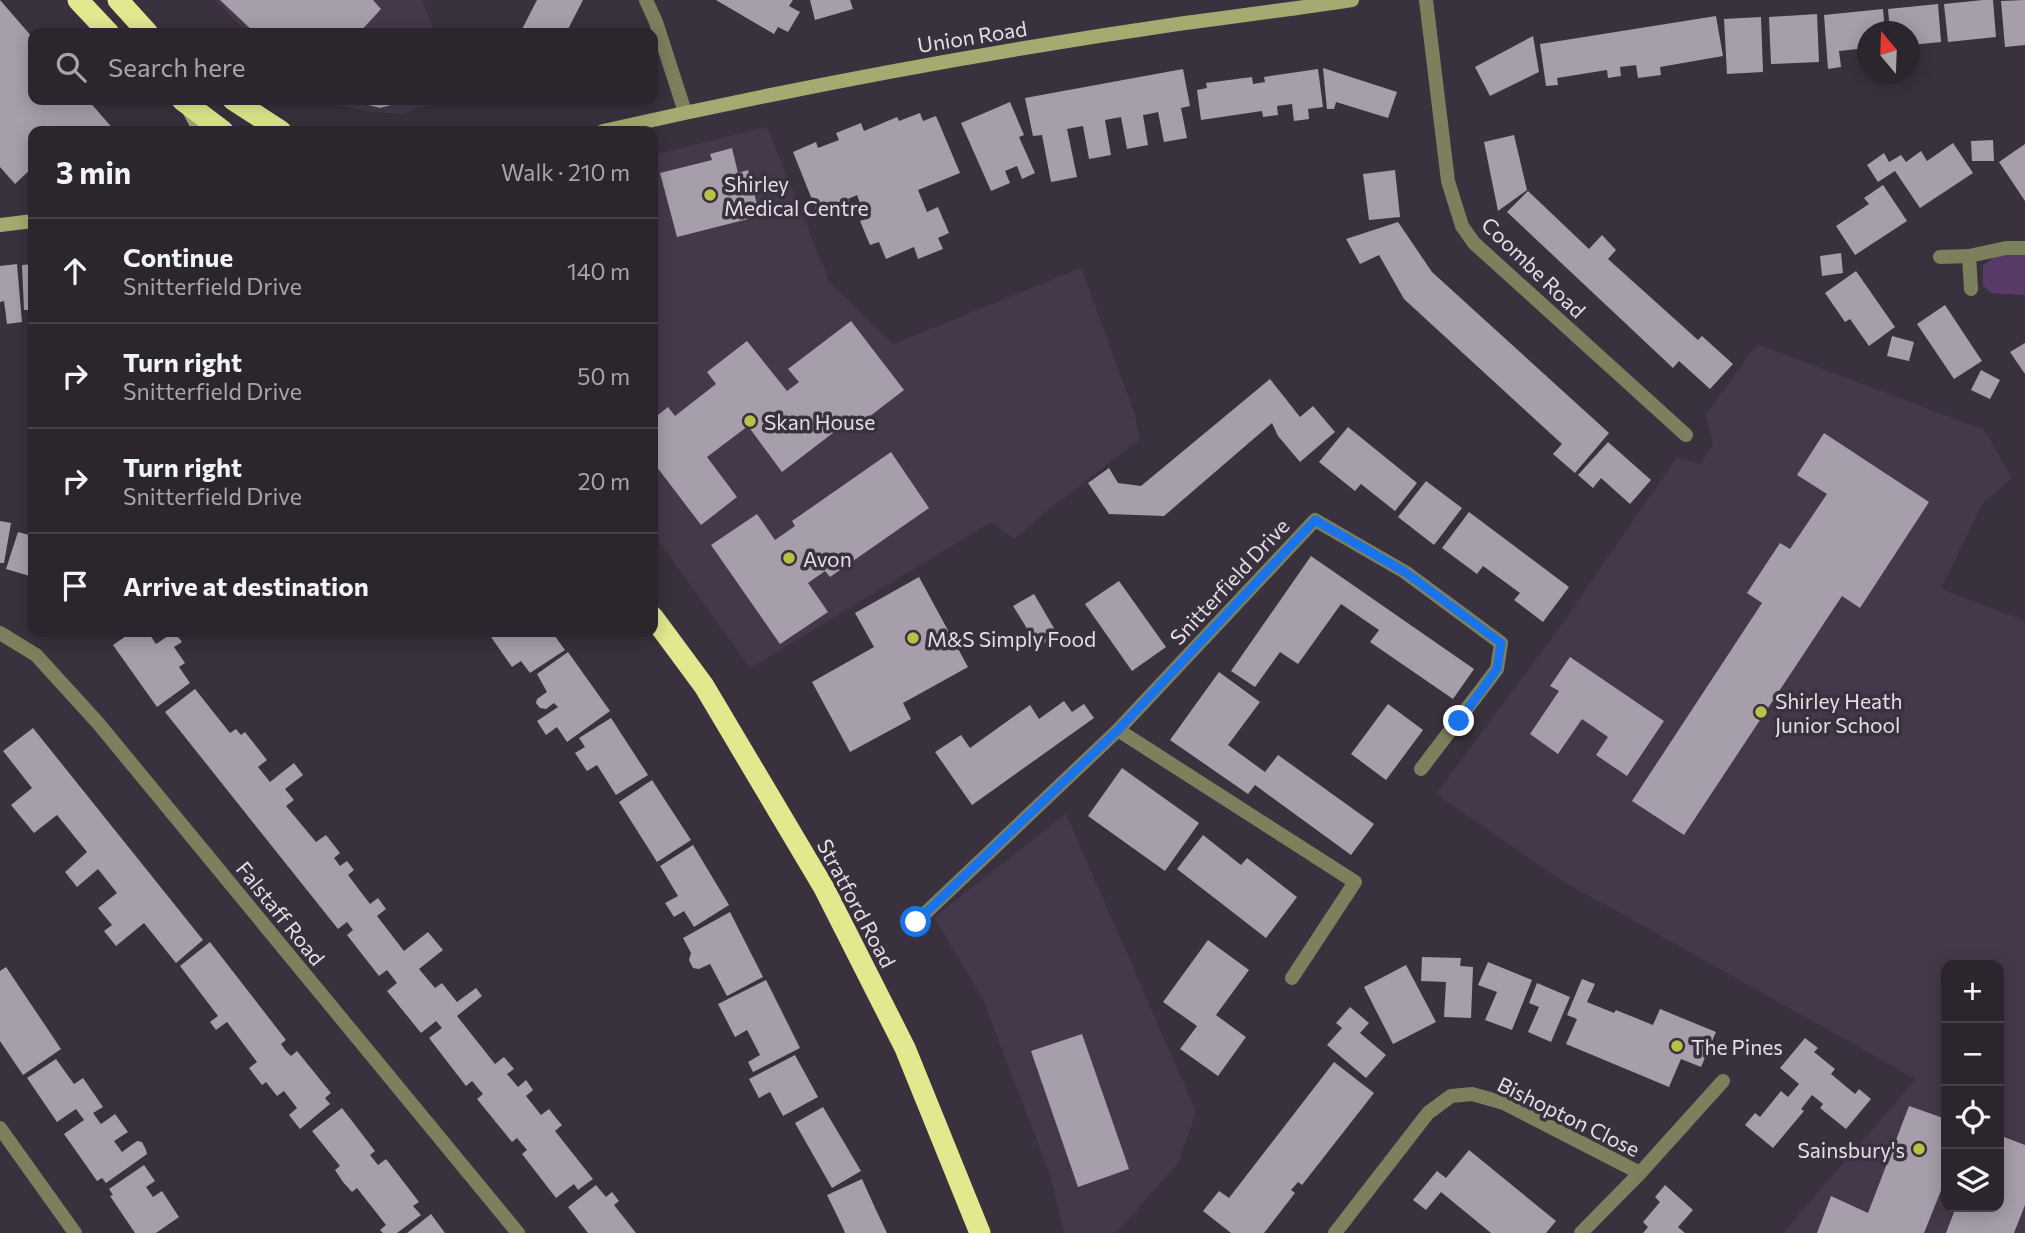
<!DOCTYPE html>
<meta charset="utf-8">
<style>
:root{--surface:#2b252e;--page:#332d36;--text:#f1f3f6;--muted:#a6a5aa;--line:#47424a}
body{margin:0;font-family:Commissioner,sans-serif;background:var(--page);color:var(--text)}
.controls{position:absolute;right:21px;bottom:21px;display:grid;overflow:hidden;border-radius:14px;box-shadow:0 4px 18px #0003}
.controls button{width:63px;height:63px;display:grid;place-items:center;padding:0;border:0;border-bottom:2px solid var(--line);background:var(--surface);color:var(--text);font:35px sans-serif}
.compass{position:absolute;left:1857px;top:21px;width:63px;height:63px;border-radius:50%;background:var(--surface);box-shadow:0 4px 18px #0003;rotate:341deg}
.stop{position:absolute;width:21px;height:21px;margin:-16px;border:5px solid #1a73e8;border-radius:50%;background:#fff}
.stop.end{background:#1a73e8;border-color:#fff;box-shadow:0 2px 7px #0008}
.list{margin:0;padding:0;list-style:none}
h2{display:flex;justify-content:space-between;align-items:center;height:91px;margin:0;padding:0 28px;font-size:30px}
h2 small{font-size:23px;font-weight:400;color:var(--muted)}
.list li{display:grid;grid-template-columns:46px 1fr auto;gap:21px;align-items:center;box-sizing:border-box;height:105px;padding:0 28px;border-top:2px solid var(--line)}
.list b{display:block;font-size:26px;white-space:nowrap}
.list p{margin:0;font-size:23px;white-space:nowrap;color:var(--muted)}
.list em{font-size:23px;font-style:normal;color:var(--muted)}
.icon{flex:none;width:38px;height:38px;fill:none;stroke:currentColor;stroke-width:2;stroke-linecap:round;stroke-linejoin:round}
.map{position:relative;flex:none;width:2025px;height:1233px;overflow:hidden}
.search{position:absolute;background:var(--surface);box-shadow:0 4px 18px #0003;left:28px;top:28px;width:630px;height:77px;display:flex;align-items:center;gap:18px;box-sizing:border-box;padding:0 24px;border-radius:14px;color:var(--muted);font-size:26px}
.panel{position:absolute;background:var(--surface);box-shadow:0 4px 18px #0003;left:28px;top:126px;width:630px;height:511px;border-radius:14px}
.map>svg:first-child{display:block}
.built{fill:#44394a;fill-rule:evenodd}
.green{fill:#583b66}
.building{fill:#a79eac}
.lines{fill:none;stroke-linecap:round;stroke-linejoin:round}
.street{stroke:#7d805d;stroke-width:14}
.secondary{stroke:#a5aa71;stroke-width:14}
.highway{stroke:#e1e88e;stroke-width:21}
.route{stroke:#1a73e8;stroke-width:9}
.poi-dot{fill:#b9c046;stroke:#39313d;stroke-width:2.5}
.labels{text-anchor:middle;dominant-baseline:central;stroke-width:7;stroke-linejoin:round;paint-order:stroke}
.street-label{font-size:21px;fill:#e4dfe7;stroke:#39313d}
.poi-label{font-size:21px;fill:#e4dfe7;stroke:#39313d;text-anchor:start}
</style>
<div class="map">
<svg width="2025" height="1233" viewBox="0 0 2025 1233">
<rect width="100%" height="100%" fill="#39313d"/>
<g class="built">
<polygon points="215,0 422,0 435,33 247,33"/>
<polygon points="323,100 440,100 403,114 366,112"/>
<polygon points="767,127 830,283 893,344 1081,268 1134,412 1140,439 1047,511 1014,539 991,522 750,668 653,533 653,155"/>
<path d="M1757,344L1984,430L2012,478L1982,504L1941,589L2025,621V1233H1783L1916,1079L1561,880L1436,794L1558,630L1677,457L1700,464L1713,445L1706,415ZM1946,965H1999V1207H1946Z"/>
<polygon points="1066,814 1196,1112 1178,1163 1116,1233 1064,1233 1051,1178 983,999 934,917"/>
</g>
<polygon class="green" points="2025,254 2025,295 1991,293 1983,286 1983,265 1998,255"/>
<g class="building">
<polygon points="0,0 33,38 33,100 88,100 115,131 33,131 33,167 15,184 0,167"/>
<polygon points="220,0 373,0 381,9 359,33 255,33"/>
<polygon points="537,0 583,0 566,33 520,33"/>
<polygon points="716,0 793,0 789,6 800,12 788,32 778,27 774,34"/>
<polygon points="810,0 850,0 853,9 815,20"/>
<polygon points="1983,0 1993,0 1996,37 1948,42 1944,4"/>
<polygon points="2025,0 2025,45 2005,47 2001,1"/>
<polygon points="1938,4 1941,42 1910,45 1910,32 1890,32 1888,9"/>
<polygon points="1883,9 1885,32 1867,32 1867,48 1839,51 1841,67 1828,69 1824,15"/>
<polygon points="1817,14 1819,62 1771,64 1769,17"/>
<polygon points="1716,16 1723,56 1660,67 1661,75 1638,78 1636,65 1620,67 1621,76 1608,78 1607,70 1557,78 1558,85 1546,86 1540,44"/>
<polygon points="1761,17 1763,72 1727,74 1724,19"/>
<polygon points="1533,36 1539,72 1490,96 1475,67"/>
<polygon points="1323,68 1397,92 1388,118 1336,102 1334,109 1327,109"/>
<polygon points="1183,69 1190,106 1181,108 1187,138 1164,142 1158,112 1149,114 1143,115 1148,145 1127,149 1121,117 1105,120 1111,155 1089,159 1083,126 1067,129 1077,177 1051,182 1042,135 1033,136 1025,98"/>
<polygon points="1318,69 1323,107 1308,109 1309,119 1294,121 1292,104 1277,106 1278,115 1263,117 1262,111 1201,120 1197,90 1207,88 1206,83 1252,77 1253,84 1265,82 1264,77"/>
<polygon points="349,100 406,100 406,101 380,108"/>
<polygon points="1010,102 1024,135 1019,137 1035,173 1022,179 1017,166 1005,171 1010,183 991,191 961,123"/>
<polygon points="920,113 923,121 936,116 960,173 918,190 927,212 938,207 949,233 938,238 943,249 918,259 914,247 886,259 879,242 870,245 860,221 866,219 857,195 848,199 852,209 832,217 828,208 817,212 793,152 816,142 818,148 839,140 836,133 861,123 864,131 897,117 899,121"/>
<polygon points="1514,135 1527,190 1498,211 1484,142"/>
<polygon points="1993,140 1994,161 1972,161 1971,141"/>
<polygon points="1953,143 1973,173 1920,208 1895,171 1878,182 1867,165 1884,153 1889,162 1901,155 1906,162 1921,151 1927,161"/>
<polygon points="2025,144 2025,201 1999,162"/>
<polygon points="732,148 738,173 748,170 760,216 677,237 660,173 712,160 710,154"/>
<polygon points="1395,170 1400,217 1369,220 1363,174"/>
<polygon points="1883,185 1907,221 1855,255 1836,226 1869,204 1864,198"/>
<polygon points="1528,191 1589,249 1602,235 1616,250 1608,259 1698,340 1702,336 1733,364 1710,389 1679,361 1673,368 1507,212"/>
<polygon points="1398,222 1432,272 1609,433 1575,473 1553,454 1562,444 1404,299 1379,255 1360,264 1346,239"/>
<polygon points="1841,253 1843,273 1822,276 1820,256"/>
<polygon points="17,264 22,322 7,324 4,301 0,302 0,266"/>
<polygon points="33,264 33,310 24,310 22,265"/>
<polygon points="1856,271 1895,327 1869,346 1850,319 1845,322 1825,293"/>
<polygon points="1945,305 1982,361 1954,379 1917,324"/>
<polygon points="851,321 904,390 861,423 855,416 782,472 748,426 707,457 737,497 701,525 653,462 653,419 668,407 675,416 716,384 707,372 747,341 787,391 799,382 788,369"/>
<polygon points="1892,336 1914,342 1909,361 1887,356"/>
<polygon points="2025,343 2025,374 2010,352"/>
<polygon points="1981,370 2000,380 1990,399 1971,390"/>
<polygon points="1270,379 1300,417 1313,406 1335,432 1300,462 1278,436 1272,423 1164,516 1109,514 1088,483 1109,468 1118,483 1141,486"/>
<polygon points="1348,427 1417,483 1395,511 1361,484 1355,491 1319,462"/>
<polygon points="1824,433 1929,502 1860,608 1842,596 1684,835 1632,801 1762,603 1747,593 1780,543 1790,549 1827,494 1797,475"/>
<polygon points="1608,442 1651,480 1630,504 1601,478 1593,488 1578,475"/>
<polygon points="891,452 929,508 830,577 825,571 808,583 828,612 780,644 711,545 757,514 775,540 795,526 792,521"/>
<polygon points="1426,481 1462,508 1434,545 1398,517"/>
<polygon points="1469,512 1569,587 1543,622 1514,600 1520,593 1483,566 1477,574 1442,548"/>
<polygon points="0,521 11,523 4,563 0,563"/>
<polygon points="18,532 33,536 33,577 6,569"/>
<polygon points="1311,556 1474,669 1453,699 1370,642 1379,630 1341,604 1298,664 1280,652 1255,687 1231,671"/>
<polygon points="919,577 968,667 903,703 911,719 850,752 812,682 874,647 855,613"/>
<polygon points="1119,581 1166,647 1132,671 1085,604"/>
<polygon points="1034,594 1058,635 1038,646 1013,606"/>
<polygon points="132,632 148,632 156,644 174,632 182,642 174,647 185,663 179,667 190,683 157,707 113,645"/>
<polygon points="499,632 552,632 565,650 530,673 521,661 512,667 491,637"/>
<polygon points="568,652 610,711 567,742 557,727 546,735 537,721 558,707 554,703 546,709 540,708 536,703 537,699 547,692 537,674"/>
<polygon points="1570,657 1664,721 1627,776 1596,755 1608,737 1582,719 1558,754 1530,734 1559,691 1550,686"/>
<polygon points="1219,672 1260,702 1228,745 1265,772 1278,755 1374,824 1351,855 1255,785 1248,794 1170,740"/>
<polygon points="195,689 230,733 236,729 241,735 245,732 267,760 258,767 270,782 294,763 303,775 285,789 294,800 286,806 316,842 326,835 340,853 334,858 340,866 347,861 354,870 348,875 370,904 378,898 386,909 377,916 404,951 428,932 443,950 419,969 435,988 442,983 457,1002 476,988 482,996 457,1016 495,1064 504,1057 514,1069 507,1074 518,1087 526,1080 533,1090 526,1096 541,1115 549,1109 556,1118 562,1125 555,1131 593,1179 578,1190 574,1184 556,1198 522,1154 527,1150 517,1138 512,1142 477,1099 483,1094 477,1087 472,1081 466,1086 429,1038 442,1028 436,1021 421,1033 387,991 397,983 387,970 379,976 347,935 353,930 347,922 338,929 165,712"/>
<polygon points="1064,701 1072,712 1084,704 1094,718 972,805 935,752 961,735 970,748 1030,705 1039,719"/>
<polygon points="1388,704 1423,730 1386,780 1351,754"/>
<polygon points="611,718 648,775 616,795 597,765 587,771 575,753 585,747 579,738"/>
<polygon points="33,728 203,940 176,963 144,923 116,946 104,931 112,925 98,908 117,893 98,869 77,887 65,872 87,852 57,815 34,833 11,805 32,788 3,751"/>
<polygon points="1122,768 1199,823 1165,871 1088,816"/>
<polygon points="652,780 691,840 657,862 619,802"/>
<polygon points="1203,835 1241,865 1247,858 1297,897 1266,938 1177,869"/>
<polygon points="693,845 729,905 694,927 684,911 674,917 665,903 678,896 660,866"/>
<polygon points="730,912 763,977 727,996 710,964 699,969 693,968 689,960 691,953 683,938"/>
<polygon points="1208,940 1249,970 1216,1015 1246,1037 1218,1076 1180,1049 1197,1026 1163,1002"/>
<polygon points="210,942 286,1040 281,1044 286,1051 291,1056 297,1051 331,1093 325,1098 330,1104 300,1129 289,1115 297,1108 284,1091 277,1096 266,1082 262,1085 255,1076 249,1068 257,1062 227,1022 216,1030 210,1022 218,1016 180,966"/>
<polygon points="1422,957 1461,958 1460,966 1473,967 1471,1018 1444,1017 1446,982 1421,981"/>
<polygon points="1488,962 1532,980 1512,1030 1485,1020 1497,992 1478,985"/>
<polygon points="1406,965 1436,1022 1393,1044 1364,987"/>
<polygon points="6,967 61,1049 23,1075 0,1041 0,971"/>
<polygon points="1582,979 1595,984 1587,1002 1614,1013 1616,1010 1653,1025 1660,1009 1716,1032 1701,1067 1681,1059 1669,1087 1566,1044 1577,1019 1567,1015"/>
<polygon points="766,980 800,1048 753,1072 748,1062 760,1055 747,1030 735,1037 718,1004"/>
<polygon points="1537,983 1570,997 1551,1042 1528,1032 1539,1007 1529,1003"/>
<polygon points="1350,1007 1369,1023 1360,1033 1386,1055 1366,1078 1327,1045 1342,1028 1336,1023"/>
<polygon points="1082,1034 1129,1169 1078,1187 1031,1051"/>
<polygon points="1805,1038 1818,1048 1814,1052 1835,1069 1831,1074 1855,1094 1859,1089 1871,1099 1846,1129 1820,1108 1823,1104 1812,1095 1801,1109 1804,1111 1773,1148 1745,1125 1755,1113 1760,1117 1781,1091 1788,1097 1799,1084 1780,1068"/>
<polygon points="795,1055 818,1097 783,1116 770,1092 759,1098 749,1079"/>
<polygon points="56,1059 74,1084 83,1078 103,1107 93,1113 101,1124 115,1114 128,1132 114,1141 122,1152 137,1141 142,1142 146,1150 147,1154 106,1183 102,1178 97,1181 64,1134 84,1120 76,1109 57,1122 27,1078"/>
<polygon points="1334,1062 1374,1093 1302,1185 1298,1182 1291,1190 1295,1193 1264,1233 1231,1233 1203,1211 1219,1191 1229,1198"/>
<polygon points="1909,1106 1946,1119 1946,1178 1924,1233 1817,1233 1831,1196 1868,1213"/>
<polygon points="823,1107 861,1171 832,1188 795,1123"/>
<polygon points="342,1108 375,1151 370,1155 378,1165 386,1159 419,1202 413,1206 421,1215 397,1233 383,1233 380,1230 386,1225 357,1188 352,1192 343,1182 335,1170 340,1166 312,1131"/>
<polygon points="1999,1135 2025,1145 2025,1205 2014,1233 1946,1233 1956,1207 1999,1207"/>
<polygon points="1469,1150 1556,1221 1546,1233 1491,1233 1441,1192 1426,1210 1413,1200 1437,1171 1446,1178"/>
<polygon points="144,1165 155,1181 146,1187 153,1197 162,1191 179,1217 156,1233 135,1233 110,1196 113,1195 109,1189"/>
<polygon points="862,1179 876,1210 887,1233 845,1233 842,1226 827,1195"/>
<polygon points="596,1185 606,1197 612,1192 619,1201 614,1205 636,1233 588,1233 568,1207"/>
<polygon points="1665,1185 1693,1210 1678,1227 1685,1233 1643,1233 1648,1227 1643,1222 1660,1202 1655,1197"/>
<polygon points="431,1214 445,1233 407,1233"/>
</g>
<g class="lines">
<g class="street">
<polyline points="646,0 656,22 685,112"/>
<polyline points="1426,0 1448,181 1462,226 1474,243 1686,435"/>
<polyline points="1969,256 1971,289"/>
<polyline points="1940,257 1969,256 2006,248 2025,248"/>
<polyline points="0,633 36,655 98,723 518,1233"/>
<polyline points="1118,730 1315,520 1405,572 1501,643 1497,669 1421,769"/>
<polyline points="916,922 1118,730 1355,882 1292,978"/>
<polyline points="0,1128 75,1233"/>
<polyline points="1335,1233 1428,1113 1451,1096 1472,1094 1504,1103 1640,1173"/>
<polyline points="1581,1233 1640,1173 1723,1081"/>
</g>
<g class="secondary">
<polyline points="188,108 200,131"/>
<path d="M603,131C793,88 985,52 1178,24C1236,16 1294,9 1352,0"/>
<polyline points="0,225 33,221"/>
</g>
<g class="highway">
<polyline points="78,0 109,33"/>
<polyline points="118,0 148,33"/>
<polyline points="182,100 223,131"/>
<polyline points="233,100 281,131"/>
<polyline points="653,617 704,686 824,888 905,1048 980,1233"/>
</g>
</g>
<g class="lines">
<polyline class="route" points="916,922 1118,730 1315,520 1405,572 1501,643 1497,669 1459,721"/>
</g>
<g class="poi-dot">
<circle cx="710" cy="195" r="7"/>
<circle cx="750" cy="421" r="7"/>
<circle cx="789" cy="558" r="7"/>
<circle cx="913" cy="638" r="7"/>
<circle cx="1761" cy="712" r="7"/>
<circle cx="1677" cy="1046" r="7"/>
<circle cx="1919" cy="1149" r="7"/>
</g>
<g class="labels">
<g class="street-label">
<text transform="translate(972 36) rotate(-9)">Union Road</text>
<text transform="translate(1534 267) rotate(44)">Coombe Road</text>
<text transform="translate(1229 581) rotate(-47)">Snitterfield Drive</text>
<text transform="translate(857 903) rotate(62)">Stratford Road</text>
<text transform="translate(281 913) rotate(51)">Falstaff Road</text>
<text transform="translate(1569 1116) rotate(26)">Bishopton Close</text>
</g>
<g class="poi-label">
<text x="724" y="183">Shirley<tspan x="724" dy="24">Medical Centre</tspan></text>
<text x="764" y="421">Skan House</text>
<text x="803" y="558">Avon</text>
<text x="927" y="638">M&amp;S Simply Food</text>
<text x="1775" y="700">Shirley Heath<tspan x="1775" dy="24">Junior School</tspan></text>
<text x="1691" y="1046">The Pines</text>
<text x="1905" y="1149" text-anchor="end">Sainsbury's</text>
</g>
</g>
</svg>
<div class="controls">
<button>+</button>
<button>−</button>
<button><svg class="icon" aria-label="locate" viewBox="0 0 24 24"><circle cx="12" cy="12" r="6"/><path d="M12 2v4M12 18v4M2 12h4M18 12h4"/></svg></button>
<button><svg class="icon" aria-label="layers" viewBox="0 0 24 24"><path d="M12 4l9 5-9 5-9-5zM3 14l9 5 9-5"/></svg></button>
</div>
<svg class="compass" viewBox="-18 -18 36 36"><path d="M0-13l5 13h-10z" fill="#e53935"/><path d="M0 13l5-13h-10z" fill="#a6a5aa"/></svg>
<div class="stop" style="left:916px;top:922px"></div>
<div class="stop end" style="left:1459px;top:721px"></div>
<div class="search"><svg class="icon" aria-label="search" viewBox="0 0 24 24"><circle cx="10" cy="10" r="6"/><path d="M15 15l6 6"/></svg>Search here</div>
<section class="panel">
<h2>3 min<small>Walk · 210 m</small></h2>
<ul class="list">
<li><svg class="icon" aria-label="ahead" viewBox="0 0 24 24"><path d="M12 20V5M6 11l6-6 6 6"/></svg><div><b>Continue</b><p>Snitterfield Drive</p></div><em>140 m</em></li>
<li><svg class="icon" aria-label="right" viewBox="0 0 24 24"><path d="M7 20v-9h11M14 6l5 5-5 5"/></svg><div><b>Turn right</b><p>Snitterfield Drive</p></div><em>50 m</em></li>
<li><svg class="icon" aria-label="right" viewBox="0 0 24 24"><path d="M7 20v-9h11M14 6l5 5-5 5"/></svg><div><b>Turn right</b><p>Snitterfield Drive</p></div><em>20 m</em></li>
<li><svg class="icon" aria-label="arrive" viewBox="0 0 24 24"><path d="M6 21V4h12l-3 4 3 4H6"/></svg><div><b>Arrive at destination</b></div></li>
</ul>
</section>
</div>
